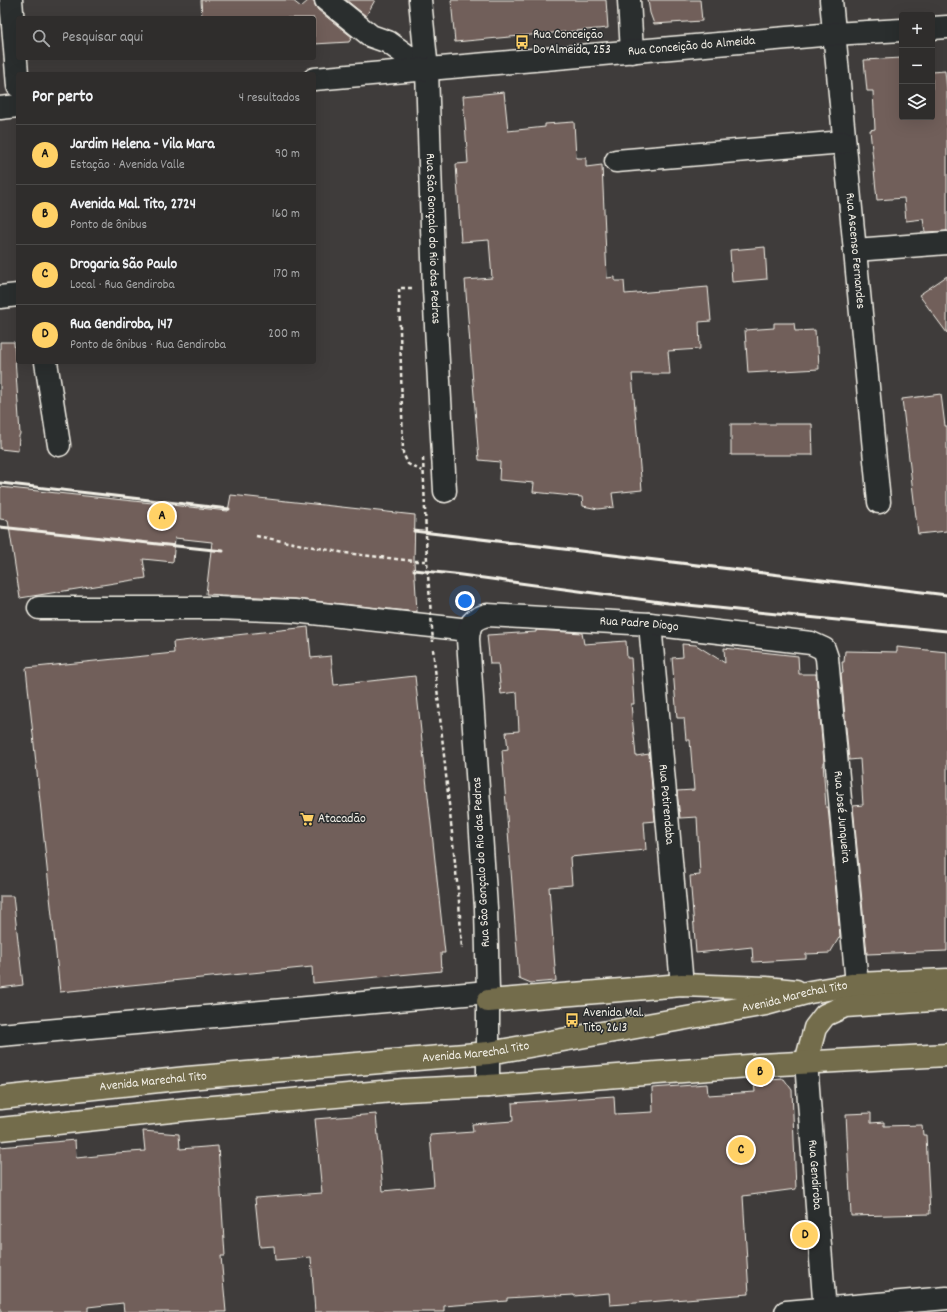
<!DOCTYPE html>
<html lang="pt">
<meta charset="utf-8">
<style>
:root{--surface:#2f2d2c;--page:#3b3938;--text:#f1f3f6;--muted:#a7a8a9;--line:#4a4948;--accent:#ffd166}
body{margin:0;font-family:Dekko,sans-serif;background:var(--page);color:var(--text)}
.controls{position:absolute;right:12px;top:12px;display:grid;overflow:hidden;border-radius:4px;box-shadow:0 4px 16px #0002}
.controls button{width:36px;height:36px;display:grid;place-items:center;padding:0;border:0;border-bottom:1px solid var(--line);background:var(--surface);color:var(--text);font:20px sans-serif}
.you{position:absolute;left:465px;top:601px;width:14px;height:14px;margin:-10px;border:3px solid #fff;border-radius:50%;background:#1a73e8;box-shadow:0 0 0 6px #1a73e833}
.badge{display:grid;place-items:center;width:26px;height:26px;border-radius:50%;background:var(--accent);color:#111;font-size:13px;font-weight:700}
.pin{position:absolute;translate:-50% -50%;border:2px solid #fff;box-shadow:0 1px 4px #0006}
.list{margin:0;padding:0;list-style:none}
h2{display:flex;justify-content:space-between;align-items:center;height:52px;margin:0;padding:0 16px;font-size:17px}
h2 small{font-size:13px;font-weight:400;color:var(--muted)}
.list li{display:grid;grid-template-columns:26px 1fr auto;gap:12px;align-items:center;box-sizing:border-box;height:60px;padding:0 16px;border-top:1px solid var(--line)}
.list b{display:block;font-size:15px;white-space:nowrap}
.list p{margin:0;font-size:13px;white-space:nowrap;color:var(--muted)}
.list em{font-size:13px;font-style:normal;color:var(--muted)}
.icon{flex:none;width:22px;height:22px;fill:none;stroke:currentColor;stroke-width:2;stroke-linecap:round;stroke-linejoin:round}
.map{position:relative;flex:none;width:947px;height:1312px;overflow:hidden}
.search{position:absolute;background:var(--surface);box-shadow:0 4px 16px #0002;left:16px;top:16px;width:300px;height:44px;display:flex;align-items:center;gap:10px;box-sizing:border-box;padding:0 14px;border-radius:4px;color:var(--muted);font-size:15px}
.panel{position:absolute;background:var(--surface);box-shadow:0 4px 16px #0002;left:16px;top:72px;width:300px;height:292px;border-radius:4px}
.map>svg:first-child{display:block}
.building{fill:#715f5a;stroke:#f4f1e8}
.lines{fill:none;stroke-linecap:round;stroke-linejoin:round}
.minor-casing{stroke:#f4f1e8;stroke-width:25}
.major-casing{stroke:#f4f1e8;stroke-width:25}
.path{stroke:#f4f1e8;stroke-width:2.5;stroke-dasharray:4 3;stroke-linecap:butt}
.minor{stroke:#2a2d2e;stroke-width:22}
.major{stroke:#736c4b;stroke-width:22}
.rail{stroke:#f4f1e8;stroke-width:3}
.path-bridge{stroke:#f4f1e8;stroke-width:2.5;stroke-dasharray:4 3;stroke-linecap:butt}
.labels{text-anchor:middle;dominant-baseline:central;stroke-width:3;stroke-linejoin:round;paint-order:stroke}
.poi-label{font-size:13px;fill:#f4f1e8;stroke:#2a2d2e;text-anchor:start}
.street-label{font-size:13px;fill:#f4f1e8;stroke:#2a2d2e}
</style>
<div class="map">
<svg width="947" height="1312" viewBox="0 0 947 1312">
<rect width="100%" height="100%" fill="#3f3c3b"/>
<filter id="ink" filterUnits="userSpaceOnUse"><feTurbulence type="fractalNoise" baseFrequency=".025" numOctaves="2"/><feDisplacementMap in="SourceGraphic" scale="8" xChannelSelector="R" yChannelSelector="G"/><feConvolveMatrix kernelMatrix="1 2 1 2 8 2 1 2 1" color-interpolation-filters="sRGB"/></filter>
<g filter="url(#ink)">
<g class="building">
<polygon points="201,0 292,0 301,7 309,0 314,0 315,5 318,10 352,37 349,42 314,44 314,18 202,18"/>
<polygon points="346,0 375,0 366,16"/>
<polygon points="451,0 606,0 608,28 455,42"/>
<polygon points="648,0 700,0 702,21 654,24 650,13"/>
<polygon points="902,58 902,117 932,117 932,72 945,71 947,90 947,231 925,232 923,219 906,221 904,198 877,200 870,130 875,129 873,91 867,91 864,60"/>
<polygon points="504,92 508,131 545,127 545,124 574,122 576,158 586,158 586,167 602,165 607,278 615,277 615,281 624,281 625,294 708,287 711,321 699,322 700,349 668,351 670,374 632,374 642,490 612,493 614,507 598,509 583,506 582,497 533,492 534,483 499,480 500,462 479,460 465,280 492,278 489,240 461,242 456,164 468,163 463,96"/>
<polygon points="765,247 767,279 732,282 730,250"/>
<polygon points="947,276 947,333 919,295"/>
<polygon points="774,323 794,323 795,331 815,330 816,347 818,347 819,369 748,373 745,330 774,328"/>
<polygon points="0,342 14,342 20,434 19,436 18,451 0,449"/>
<polygon points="941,394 945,426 947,426 947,531 918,534 902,399"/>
<polygon points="731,424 812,424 813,455 731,455"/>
<polygon points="0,487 228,511 231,495 415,515 414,561 417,612 295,599 206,594 212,542 175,538 173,562 143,559 146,578 20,598 8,520 0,519"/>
<polygon points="308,627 311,658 331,656 334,685 415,676 445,953 441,953 442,971 313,983 312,967 60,992 26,668 174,653 173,642"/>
<polygon points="536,630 582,633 584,644 626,641 627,658 631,658 634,704 631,704 636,756 649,754 655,821 644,822 646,850 570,857 572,885 549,887 556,981 531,983 519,978 502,750 508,749 506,732 519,731 517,692 501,694 498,664 490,664 487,635 536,632"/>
<polygon points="682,644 696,645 725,663 724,648 798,656 799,674 816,674 824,762 823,762 826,807 828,807 840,936 830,953 806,954 806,959 753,962 752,947 696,953 690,876 700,875 697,817 680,818 677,791 694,790 690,740 686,740 684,718 677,718 672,658 683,657"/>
<polygon points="897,647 947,652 947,951 867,954 853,806 863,805 860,759 849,760 841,673 843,673 842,662 844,662 845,651 897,652"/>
<polygon points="0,896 13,896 23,985 0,988"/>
<polygon points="784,1079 792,1090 796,1189 743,1196 749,1294 610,1305 609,1293 574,1296 574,1295 556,1296 556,1295 507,1298 507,1301 444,1306 444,1312 315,1312 311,1257 275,1260 274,1246 260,1247 255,1198 322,1193 315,1119 376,1114 383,1191 434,1186 430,1135 473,1132 472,1124 513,1121 512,1103 614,1096 615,1114 653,1112 652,1088 707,1084 708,1095 755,1092 754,1081"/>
<polygon points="871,1113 871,1123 884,1122 884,1126 922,1125 923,1135 926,1135 930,1214 851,1216 846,1114"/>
<polygon points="143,1131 179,1134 180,1149 218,1146 225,1256 221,1256 226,1312 124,1312 123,1303 88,1307 88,1312 0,1312 0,1147 75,1140 76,1158 116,1154 116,1153 145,1151"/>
</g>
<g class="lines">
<defs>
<g id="minor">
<polyline points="11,0 18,86"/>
<polyline points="326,0 371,36 388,42 427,70"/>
<path id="s1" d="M420,0L427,70L434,289L445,491"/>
<polyline points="629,0 632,52"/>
<path id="s2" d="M831,0L879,502"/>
<polyline points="932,28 947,27"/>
<path id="s3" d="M314,79L833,34L902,30"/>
<polyline points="0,108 18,106"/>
<polyline points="616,161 844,142"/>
<polyline points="855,250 947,243"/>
<polyline points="0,297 18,295"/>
<polyline points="46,362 59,445"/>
<polyline points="39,608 216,608 294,611 469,630"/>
<path id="s4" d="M650,624L682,985"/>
<polyline points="0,1035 488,992"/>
<path id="s5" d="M806,1062L825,1312"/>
<path id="s6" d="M488,1086V992L486,908L468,639C469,624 472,619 487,615L650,624L811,643L824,649L827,658L857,984"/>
<polyline points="786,1312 947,1298"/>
</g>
<g id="major">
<polyline points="488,1001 682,985 766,988 796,991"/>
<polyline points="806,1062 815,1028 825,1015 845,1006 947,999"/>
<path id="s7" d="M0,1098L187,1078L489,1053L766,1004L810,992L857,984L947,980"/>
<polyline points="0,1129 190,1109 404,1090 488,1086 761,1065 947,1055"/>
</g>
</defs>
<use href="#minor" class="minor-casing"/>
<use href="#major" class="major-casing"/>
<g class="path">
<polyline points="412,288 399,288 403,453 408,464 422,471"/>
<polyline points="256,536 345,553 414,561 427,561"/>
<polyline points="433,649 459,901 462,949"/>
</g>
<use href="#minor" class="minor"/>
<use href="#major" class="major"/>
<g class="rail">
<polyline points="0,483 229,509"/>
<polyline points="0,527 223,551"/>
<polyline points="414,531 947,595"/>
<polyline points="414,570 454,574 668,603 947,631"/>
</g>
<polyline class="path-bridge" points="423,458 427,561 433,642"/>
</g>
</g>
<defs>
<symbol id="bus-bare" viewBox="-9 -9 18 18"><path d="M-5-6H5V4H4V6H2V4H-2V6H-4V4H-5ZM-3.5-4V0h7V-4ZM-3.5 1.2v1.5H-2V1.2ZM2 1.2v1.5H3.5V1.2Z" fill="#ffd166" stroke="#2a2d2e" stroke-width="2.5" paint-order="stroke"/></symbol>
<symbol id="supermarket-bare" viewBox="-9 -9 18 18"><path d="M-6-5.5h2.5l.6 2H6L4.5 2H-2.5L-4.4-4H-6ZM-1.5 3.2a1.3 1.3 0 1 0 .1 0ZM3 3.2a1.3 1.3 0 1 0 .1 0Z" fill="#ffd166" stroke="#2a2d2e" stroke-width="2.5" paint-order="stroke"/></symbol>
</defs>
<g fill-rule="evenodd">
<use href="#bus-bare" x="512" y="32" width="20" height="20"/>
<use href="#supermarket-bare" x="297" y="809" width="20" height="20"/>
<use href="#bus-bare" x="562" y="1010" width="20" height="20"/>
</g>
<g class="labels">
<g class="poi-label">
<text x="533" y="35">Rua Conceição<tspan x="533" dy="15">Do Almeida, 253</tspan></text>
<text x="318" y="819">Atacadão</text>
<text x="583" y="1013">Avenida Mal.<tspan x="583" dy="15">Tito, 2613</tspan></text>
</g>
<g class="street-label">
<text stroke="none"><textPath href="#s3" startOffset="379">Rua Conceição do Almeida</textPath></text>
<text stroke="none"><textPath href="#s1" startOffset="239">Rua São Gonçalo do Rio das Pedras</textPath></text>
<text stroke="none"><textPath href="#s2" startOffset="252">Rua Ascenso Fernandes</textPath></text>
<text stroke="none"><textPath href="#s6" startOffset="634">Rua Padre Diogo</textPath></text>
<text stroke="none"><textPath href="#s4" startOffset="181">Rua Potirendaba</textPath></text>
<text stroke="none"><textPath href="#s6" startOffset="990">Rua José Junqueira</textPath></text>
<text transform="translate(482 862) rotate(-93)">Rua São Gonçalo do Rio das Pedras</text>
<text stroke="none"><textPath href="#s7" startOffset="802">Avenida Marechal Tito</textPath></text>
<text stroke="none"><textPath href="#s7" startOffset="478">Avenida Marechal Tito</textPath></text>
<text stroke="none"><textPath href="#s7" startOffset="154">Avenida Marechal Tito</textPath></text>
<text stroke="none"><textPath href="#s5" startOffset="113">Rua Gendiroba</textPath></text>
</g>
</g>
</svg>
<div class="controls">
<button>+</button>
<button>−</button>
<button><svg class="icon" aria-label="layers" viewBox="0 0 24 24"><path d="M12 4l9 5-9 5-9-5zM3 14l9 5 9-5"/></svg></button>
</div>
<div class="you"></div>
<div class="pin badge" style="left:162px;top:516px">A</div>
<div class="pin badge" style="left:760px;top:1072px">B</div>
<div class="pin badge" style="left:741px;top:1150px">C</div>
<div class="pin badge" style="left:805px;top:1235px">D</div>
<div class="search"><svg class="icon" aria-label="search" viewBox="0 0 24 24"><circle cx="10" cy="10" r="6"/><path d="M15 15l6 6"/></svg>Pesquisar aqui</div>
<section class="panel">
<h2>Por perto<small>4 resultados</small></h2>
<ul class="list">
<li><span class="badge">A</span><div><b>Jardim Helena - Vila Mara</b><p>Estação · Avenida Valle</p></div><em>90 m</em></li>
<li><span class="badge">B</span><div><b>Avenida Mal. Tito, 2724</b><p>Ponto de ônibus</p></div><em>160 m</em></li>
<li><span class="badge">C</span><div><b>Drogaria São Paulo</b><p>Local · Rua Gendiroba</p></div><em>170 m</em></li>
<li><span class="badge">D</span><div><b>Rua Gendiroba, 147</b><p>Ponto de ônibus · Rua Gendiroba</p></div><em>200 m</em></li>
</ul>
</section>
</div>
